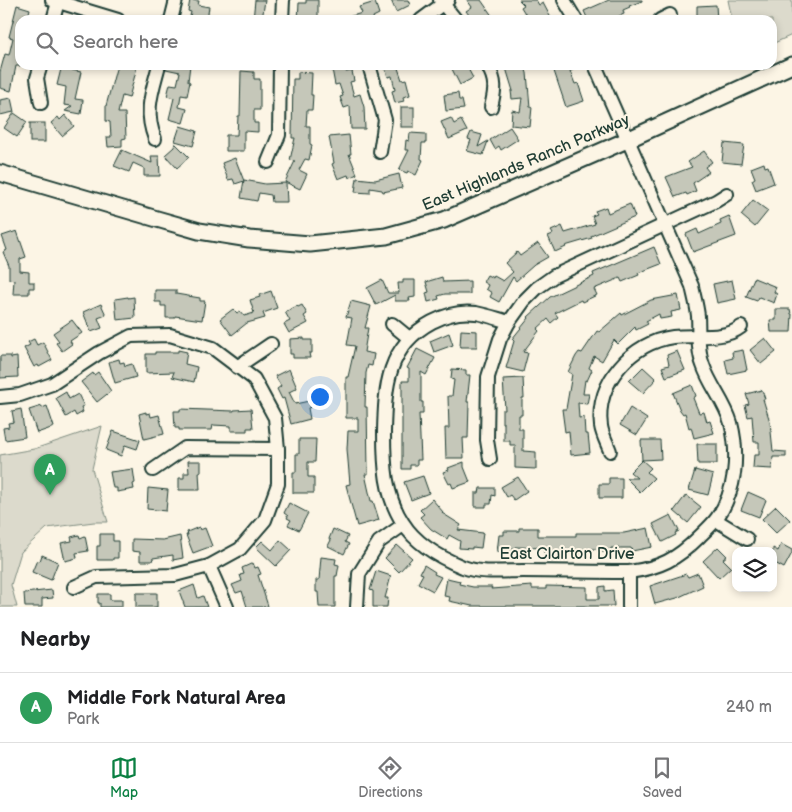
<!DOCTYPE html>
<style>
:root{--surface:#fff;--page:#f6f6f6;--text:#202124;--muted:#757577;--line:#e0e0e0;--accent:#0b8043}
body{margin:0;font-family:"Balsamiq Sans",sans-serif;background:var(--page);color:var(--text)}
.controls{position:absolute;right:15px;bottom:15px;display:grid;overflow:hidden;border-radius:10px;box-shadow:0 2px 8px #0003}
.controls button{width:45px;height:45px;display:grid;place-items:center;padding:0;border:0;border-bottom:1px solid var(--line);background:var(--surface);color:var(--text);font:25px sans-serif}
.you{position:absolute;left:319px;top:396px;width:18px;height:18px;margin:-12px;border:4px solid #fff;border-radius:50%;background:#1a73e8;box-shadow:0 0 0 8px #1a73e833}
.badge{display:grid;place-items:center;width:32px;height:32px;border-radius:50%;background:var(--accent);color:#fff;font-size:16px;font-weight:700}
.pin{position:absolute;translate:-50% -41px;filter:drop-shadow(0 1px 2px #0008)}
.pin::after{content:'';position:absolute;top:26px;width:18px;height:15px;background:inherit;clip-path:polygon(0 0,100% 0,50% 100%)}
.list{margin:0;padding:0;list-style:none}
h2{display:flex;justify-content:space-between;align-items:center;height:65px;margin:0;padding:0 20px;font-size:21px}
h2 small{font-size:16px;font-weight:400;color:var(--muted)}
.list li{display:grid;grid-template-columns:32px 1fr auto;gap:15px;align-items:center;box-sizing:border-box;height:70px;padding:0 20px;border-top:1px solid var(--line)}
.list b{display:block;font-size:19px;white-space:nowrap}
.list p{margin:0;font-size:16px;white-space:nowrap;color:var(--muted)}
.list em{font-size:16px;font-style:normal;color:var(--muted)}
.icon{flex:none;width:28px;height:28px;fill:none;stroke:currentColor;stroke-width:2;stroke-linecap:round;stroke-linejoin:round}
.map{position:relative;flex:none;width:792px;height:607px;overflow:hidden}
.search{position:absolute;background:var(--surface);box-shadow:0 2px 8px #0003;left:15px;right:15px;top:15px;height:55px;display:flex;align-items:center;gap:12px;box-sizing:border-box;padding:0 18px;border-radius:15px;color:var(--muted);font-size:19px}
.sheet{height:135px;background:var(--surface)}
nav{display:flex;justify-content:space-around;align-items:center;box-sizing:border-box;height:70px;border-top:1px solid var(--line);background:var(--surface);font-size:14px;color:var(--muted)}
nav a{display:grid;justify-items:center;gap:2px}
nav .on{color:var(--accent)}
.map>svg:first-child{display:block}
.green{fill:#dcdacc;stroke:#7e8c80}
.building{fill:#c5c7b9;stroke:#1f3d34}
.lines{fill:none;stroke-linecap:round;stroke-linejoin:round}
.minor-casing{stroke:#1f3d34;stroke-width:16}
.major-casing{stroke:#1f3d34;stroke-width:19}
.minor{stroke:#fcf5e5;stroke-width:12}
.major{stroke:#fcf5e5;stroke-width:15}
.labels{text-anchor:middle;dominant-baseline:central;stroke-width:4;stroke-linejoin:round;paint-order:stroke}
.street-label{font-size:16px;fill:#1f3d34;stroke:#fcf5e5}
</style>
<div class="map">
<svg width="792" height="607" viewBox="0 0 792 607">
<rect width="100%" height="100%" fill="#fcf5e5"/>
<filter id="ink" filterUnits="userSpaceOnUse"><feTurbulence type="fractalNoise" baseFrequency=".02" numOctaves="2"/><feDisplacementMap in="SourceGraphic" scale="10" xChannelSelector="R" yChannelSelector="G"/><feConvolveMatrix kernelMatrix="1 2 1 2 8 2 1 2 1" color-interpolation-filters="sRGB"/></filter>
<g filter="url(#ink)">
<g class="green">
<path d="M728,0H792V35L772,44V20C758,20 746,18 732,19Z"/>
<polygon points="102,426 92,469 108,522 94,522 47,528 21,552 11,585 17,607 0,607 0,455 34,449"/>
</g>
<g class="building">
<polygon points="190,0 199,1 198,5 209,7 207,20 189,20 191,12 188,11"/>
<polygon points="255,0 265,0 262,20 253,20"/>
<polygon points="306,0 318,0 318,20 298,20 299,3 306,3"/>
<polygon points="391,0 408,0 410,5 396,12"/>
<polygon points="467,0 481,0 495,20 473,20 466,11 472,7"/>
<polygon points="519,0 536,0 539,5 543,3 552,20 529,20 521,7 524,5"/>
<polygon points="609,0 642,0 642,1 629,6 630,7 623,10 624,14 610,20 588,20 584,11"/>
<polygon points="375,2 379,14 373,17 374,20 345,20 345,18 362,13 359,7"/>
<polygon points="17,5 30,9 27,20 20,20 20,66 16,66 11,91 0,88 0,72 5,54 9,55 13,38 9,37"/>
<polygon points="716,5 717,20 697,18 697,6"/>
<polygon points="62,65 74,65 72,70 81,72 75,99 83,100 81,114 65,111 72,106 64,105 66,87 57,85"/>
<polygon points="117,65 128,65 137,67 129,98 122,96 118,113 125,113 126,138 122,139 122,146 108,147 107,137 111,137 110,122 106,121 106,106"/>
<polygon points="167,65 190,65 188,81 190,82 187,96 181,95 179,107 187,109 183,123 169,119 174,98 167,96 170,84 177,85 180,72 166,69"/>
<polygon points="384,65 397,65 402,80 406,79 410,95 403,97 404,101 395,103 392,91 395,90 392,76 388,77"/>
<polygon points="450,65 466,65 473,78 460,85"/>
<polygon points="511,65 524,65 527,73 530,107 532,107 530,127 511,125 512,110 520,112 522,98 512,99 511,91 513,91 506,68 511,67"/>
<polygon points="560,65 571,65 573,70 570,71 575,84 578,83 584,101 566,107 553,68"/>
<polygon points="345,66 346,72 352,71 354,81 350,82 354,96 360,94 364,107 365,129 351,129 350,106 344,108 340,97 343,96 339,84 335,85 332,69"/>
<polygon points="241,71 254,72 254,79 260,79 260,110 254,110 254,123 258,123 258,132 244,131 244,151 226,151 226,135 237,135 238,116 240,116"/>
<polygon points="298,72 312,73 311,95 313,95 312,110 307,110 306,126 310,126 310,144 312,145 309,160 305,159 299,170 307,174 300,189 285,182 295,161 290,160 295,138 292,138 293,79 298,79"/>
<polygon points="458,93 459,100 462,100 464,109 446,111 444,95"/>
<polygon points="11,98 14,112 0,115 0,100"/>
<rect x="401" y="107" width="13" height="20"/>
<polygon points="14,113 27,122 17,137 4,128"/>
<polygon points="65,115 74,126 62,136 51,123 58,117 60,120"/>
<polygon points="451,118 454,124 461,120 467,131 449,139 441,122"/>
<rect x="30" y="123" width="15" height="19"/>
<polygon points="180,126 197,131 193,146 175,141"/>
<polygon points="510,127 518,139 501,150 499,146 495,149 490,140"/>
<polygon points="471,132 482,135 478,147 488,141 483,155 467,151 471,140 468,139"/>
<polygon points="410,133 426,134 426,143 422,143 421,159 423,160 416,175 408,171 407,173 399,170 409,150 405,150 406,140 409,141"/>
<polygon points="349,135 351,154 349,154 357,174 349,178 348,175 338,179 332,164 334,163 329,137"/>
<polygon points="175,143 189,157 177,168 165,155 174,147"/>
<polygon points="724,143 744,145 741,164 722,162"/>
<polygon points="122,150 152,163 151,156 159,156 160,176 144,176 144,168 133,163 129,172 114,166"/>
<polygon points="704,151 712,162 705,167 709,172 693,183 696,191 687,195 686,193 675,197 666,177 692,167 688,162"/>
<polygon points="235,158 244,181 235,184 233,179 228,180 222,163"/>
<polygon points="764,163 765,167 768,166 774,183 756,190 752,180 755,178 751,168"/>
<polygon points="399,174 402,188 383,192 382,190 370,188 370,193 355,192 357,178 375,180"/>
<polygon points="244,180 265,184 286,183 287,202 272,202 271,195 259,193 257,201 241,198"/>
<polygon points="753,200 768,211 755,227 741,215"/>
<polygon points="630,204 635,217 591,236 592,238 565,246 566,247 555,252 548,236 553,234 551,231 562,226 565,233 595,224 592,216 597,214 595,211 606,207 608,213"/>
<polygon points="729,216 736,236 693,252 686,234 697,229 699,234 721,224 720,220"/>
<polygon points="17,231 26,257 20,259 20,271 29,272 29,282 34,282 34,288 29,288 29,294 13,294 14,280 9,279 9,266 3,252 7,250 2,236"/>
<polygon points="538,243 548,257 534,265 516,281 513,277 499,302 490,297 492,293 486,289 488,285 483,282 487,275 493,278 494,276 503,281 513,272 505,263 517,252 520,256"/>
<polygon points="654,247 661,264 638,273 639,275 622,282 620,278 594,289 597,295 582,302 581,300 555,313 558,317 551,323 548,319 537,329 539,331 523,352 528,353 523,372 506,368 514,341 512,339 529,318 528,317 550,297 594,276 593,273"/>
<polygon points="442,277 443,282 470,281 470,294 445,294 438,296 439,299 428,302 426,293 429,292 426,282"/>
<polygon points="754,278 776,287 774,292 777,294 774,303 759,297 757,301 746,297"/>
<polygon points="382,280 388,293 399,293 398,283 403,283 403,280 415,280 415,297 409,298 410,301 395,301 395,295 376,305 367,288"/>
<polygon points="732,280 736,299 717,303 713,284"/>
<polygon points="155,290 176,290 176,294 200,298 200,301 205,301 202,320 175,316 175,318 166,318 166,306 161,306 161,302 155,302"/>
<polygon points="271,291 277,308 263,313 265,318 247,323 232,335 220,319 233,309 237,313 240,311 244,316 254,313 250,300 260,297 259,295"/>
<polygon points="678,295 681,310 671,312 672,317 660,319 659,314 646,321 648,324 636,330 635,327 618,344 614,340 602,361 594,356 589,368 592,370 587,381 585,380 583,394 589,394 587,404 578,403 579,418 584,417 585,434 588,434 590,453 571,455 569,431 565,432 562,409 566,409 572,374 568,372 576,356 579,352 582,353 597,331 599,332 621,313 622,315 651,300"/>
<polygon points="128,297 128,298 134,297 135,318 117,320 115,299"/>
<polygon points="351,301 371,306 365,328 368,328 364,352 374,354 372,366 368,365 366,373 365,407 367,407 368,471 368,474 365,474 371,501 373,501 379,520 357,526 346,485 350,484 347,449 348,431 358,431 358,418 346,418 346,377 348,377 355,346 347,345 352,318 346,317"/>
<polygon points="101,304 106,315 98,318 102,328 91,332 83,312"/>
<polygon points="302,305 307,314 304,316 308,323 289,333 284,324 290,321 285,312 297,306 298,307"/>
<polygon points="776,309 790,309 791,314 792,314 791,332 771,332 770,320 776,320"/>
<polygon points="72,320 82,333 70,341 72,344 62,351 56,343 59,341 53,333"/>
<polygon points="461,330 477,331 477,347 460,347"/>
<polygon points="449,333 453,345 434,352 430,341"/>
<polygon points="304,338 304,340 312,340 312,353 309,353 310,358 293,358 293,354 290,354 290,339"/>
<polygon points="765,338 776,352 761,364 750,350"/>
<polygon points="34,339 37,345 43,342 52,360 39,367 38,365 34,367 24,348 30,345 28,342"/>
<polygon points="417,349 435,358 426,375 421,372 421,402 423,402 423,414 419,414 421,460 417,460 417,465 410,465 410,469 402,469 402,381 409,381 409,369 407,368"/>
<polygon points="178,350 187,352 185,364 197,367 194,382 172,377 174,372 146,373 146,354 155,354 155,352 178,352"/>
<polygon points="743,350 747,370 728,374 725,360 733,358 732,352"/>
<polygon points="677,351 685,370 666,377 662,367 669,365 667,355"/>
<polygon points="0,356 11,356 11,358 17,357 18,377 0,378"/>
<polygon points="119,359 120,363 124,362 125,366 132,364 136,377 115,383 109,362"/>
<polygon points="643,367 656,379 643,393 629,381"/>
<polygon points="289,369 297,388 289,392 295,404 309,401 311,407 308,408 310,419 291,424 284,398 282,399 277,389 281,386 275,376"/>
<polygon points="452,369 466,370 466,375 470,375 467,402 469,402 468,438 463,438 464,458 446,458 445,428 449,428 448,396 452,396 454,380 451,379"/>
<polygon points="98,372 111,391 97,402 81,382 93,373 94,375"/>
<polygon points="523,378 524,398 522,398 522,415 519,415 519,429 523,429 523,451 536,452 536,469 515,468 515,445 510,445 510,441 504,441 504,423 502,423 502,410 505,410 503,379"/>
<polygon points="692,385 696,396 693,398 699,413 704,412 707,422 710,421 714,433 694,438 691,427 689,428 685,413 683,414 680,410 673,393"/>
<polygon points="762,390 765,399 763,399 770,422 773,451 786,452 786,457 773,457 772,469 753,468 754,455 759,455 759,442 754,442 752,416 748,417 745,405 749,404 746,394"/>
<polygon points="66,392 69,399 78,394 84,406 81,407 83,412 76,416 74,412 66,417 56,398"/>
<polygon points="42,406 42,408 47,406 54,427 37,433 29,410"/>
<polygon points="630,408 647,419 637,435 620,425"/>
<polygon points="21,409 25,437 5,440 3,428 9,427 8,423 14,422 12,411"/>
<polygon points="180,409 234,411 234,410 251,409 253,428 247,428 247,431 231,431 231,426 213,425 212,430 179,430 179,428 175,428 174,411 180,411"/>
<polygon points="146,412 146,414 150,413 151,417 159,415 164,434 144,439 139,414"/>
<polygon points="113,431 140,440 137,449 125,445 121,456 106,450"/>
<polygon points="299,439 316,439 315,462 308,462 308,477 314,477 314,493 293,493 293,472 296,472 296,454 299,454"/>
<polygon points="641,440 660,440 661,459 642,460 651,468 647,472 654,478 640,492 626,478 637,478 630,472 642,460"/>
<polygon points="697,444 717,444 717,464 698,464"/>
<polygon points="188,461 201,461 201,472 199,472 200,490 179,490 179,478 184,478 184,473 189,473"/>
<polygon points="464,462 464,467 470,482 453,488 451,483 449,484 443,472 449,470 448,468"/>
<polygon points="133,469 135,483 133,484 134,489 117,492 117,488 113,488 110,472"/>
<polygon points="695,470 713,475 708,495 689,490"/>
<polygon points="423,476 429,493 411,500 404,482"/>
<polygon points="518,477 527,491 514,500 510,495 507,497 501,487"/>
<polygon points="609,478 622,478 622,498 599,498 599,484 609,484"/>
<polygon points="148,488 168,490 166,511 147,509"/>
<polygon points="480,488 495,488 495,496 492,495 491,504 486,504 486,507 475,507 475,493 479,493"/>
<polygon points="748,492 766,500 759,517 741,510"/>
<polygon points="686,495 701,507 688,523 674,511"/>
<polygon points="432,499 443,512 442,513 461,525 458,530 483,533 481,548 472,547 472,549 459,548 460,541 449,535 447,539 431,529 420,517 424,514 420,510"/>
<polygon points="289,503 308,513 299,530 288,525 291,520 287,518 288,516 284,513"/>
<polygon points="776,506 790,520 776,533 762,519"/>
<polygon points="671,515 679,531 675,533 676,535 662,542 653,524"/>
<polygon points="199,527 200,530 205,528 212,546 193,553 186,535 188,535 187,532"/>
<polygon points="519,528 538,528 538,536 576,536 576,533 624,533 648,528 652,547 632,551 631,548 611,548 611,552 598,552 598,549 586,549 586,553 562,554 544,553 544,548 515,547 515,549 510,549 510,552 497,552 499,535 504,535 504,531 519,531"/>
<polygon points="333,529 348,536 345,542 349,544 344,554 328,546 331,540 329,539"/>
<polygon points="100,534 113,534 113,541 118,541 118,558 113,558 113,560 97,560 97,546 100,546"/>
<polygon points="79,535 80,538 85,536 88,551 76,553 77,558 65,561 61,543 72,541 71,537"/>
<polygon points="180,536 183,558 173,560 173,555 153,558 152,561 140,561 140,552 132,551 132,539 163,540"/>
<polygon points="280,540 291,550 276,566 256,547 262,541 272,550"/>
<polygon points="781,544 792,550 792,553 784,568 773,562 773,548 778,551"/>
<polygon points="397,545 412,558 399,572 385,558"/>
<polygon points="718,547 727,556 723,559 731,567 719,578 703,561"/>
<polygon points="42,555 58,562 51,580 32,572 37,560 40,561"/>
<polygon points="321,557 336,559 335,564 339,565 337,576 335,576 335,607 319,607 318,592 316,592 316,580 319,580"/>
<polygon points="253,563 255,568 258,567 261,574 258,575 268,606 267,607 247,607 242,591 236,593 232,585 242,581 240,575 244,574 242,568"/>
<polygon points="424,565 435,572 434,574 441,577 433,591 418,583 423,574 420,573"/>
<polygon points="376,571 391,576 385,598 388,598 387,607 373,607 373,591 370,590"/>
<polygon points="698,573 703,586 677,598 655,604 650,586 686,574 688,577"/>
<polygon points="447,578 460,581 459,584 473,587 492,587 491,589 532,586 532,589 546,589 546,586 587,587 587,599 599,599 599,587 605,586 605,591 613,590 614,606 472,606 449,601 450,597 444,596"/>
<polygon points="194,585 198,598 203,596 207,607 185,607 179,591"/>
<polygon points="52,590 53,598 42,599 42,607 25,607 24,593"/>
<rect x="136" y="593" width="21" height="14"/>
<polygon points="98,594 110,594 110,600 122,600 122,607 100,607 100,603 98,603"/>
</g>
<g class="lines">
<defs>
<g id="minor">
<polyline points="52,0 118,20"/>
<polyline points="440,0 456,20"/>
<polyline points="564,0 576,20"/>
<polyline points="53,20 58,2"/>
<polyline points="171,20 176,0"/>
<polyline points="282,20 283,0"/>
<polyline points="421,20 448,0"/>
<polyline points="660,20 670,15"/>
<polyline points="41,65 37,78 41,103"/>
<polyline points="369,65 385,120 380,152"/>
<path d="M487,65C497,81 495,91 491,107"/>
<path d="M155,139C144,111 152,92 159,65"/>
<polyline points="268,162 279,135 280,65"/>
<path d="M509,322C498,319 487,315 476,313C461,311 445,315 432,322C387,346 385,387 384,432C384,464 385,496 403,523C416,544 441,558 463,567C482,574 504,571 523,571C559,571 594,572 629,572C660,568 677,559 699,537C705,531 712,525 717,518C736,491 739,455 731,423C725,402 710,386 703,365C697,350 699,332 698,316C697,306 694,296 692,286L595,65"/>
<polyline points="392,324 409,338"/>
<polyline points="237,367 271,344"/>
<polyline points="0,397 20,395 52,384 99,353 131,336 170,335 213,348 254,379 275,418 278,449 278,484 265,520 240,549 209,566 175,575 96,577 74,587"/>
<path d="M610,451C607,443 602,434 601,426C595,382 633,342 673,337C695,334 723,341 741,327"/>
<polyline points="490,459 487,440 488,377 500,339 509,322 524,301 537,288 554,276 716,201 727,194"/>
<polyline points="153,470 185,448 278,449"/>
<polyline points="716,520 747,539"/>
<polyline points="209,566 227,607"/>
<polyline points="629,572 629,607"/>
<polyline points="357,607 359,574 379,542 403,525"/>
</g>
<polyline id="major" points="0,173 157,219 199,231 249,239 310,244 386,236 444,220 627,140 792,65"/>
</defs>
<use href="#minor" class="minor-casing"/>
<use href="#major" class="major-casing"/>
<use href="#minor" class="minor"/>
<use href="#major" class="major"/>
</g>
</g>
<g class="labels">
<g class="street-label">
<text transform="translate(526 163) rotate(-23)">East Highlands Ranch Parkway</text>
<text x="567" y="554">East Clairton Drive</text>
</g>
</g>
</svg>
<div class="controls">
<button><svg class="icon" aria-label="layers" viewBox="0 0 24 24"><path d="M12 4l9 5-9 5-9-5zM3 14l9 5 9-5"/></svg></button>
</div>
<div class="you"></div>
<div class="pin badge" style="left:50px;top:495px;background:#2e9e5b">A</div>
<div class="search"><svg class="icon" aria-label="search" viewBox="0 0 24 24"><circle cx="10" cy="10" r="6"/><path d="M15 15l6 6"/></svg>Search here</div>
</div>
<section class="sheet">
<h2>Nearby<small></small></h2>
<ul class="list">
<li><span class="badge" style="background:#2e9e5b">A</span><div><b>Middle Fork Natural Area</b><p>Park</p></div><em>240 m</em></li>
</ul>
</section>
<nav>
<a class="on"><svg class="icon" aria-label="map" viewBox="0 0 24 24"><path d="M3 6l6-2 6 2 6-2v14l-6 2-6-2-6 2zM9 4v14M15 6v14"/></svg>Map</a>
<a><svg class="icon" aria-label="directions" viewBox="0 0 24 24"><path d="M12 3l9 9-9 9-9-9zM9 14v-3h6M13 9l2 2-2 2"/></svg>Directions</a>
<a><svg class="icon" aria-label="saved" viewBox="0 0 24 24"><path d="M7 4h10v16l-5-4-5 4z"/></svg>Saved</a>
</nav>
